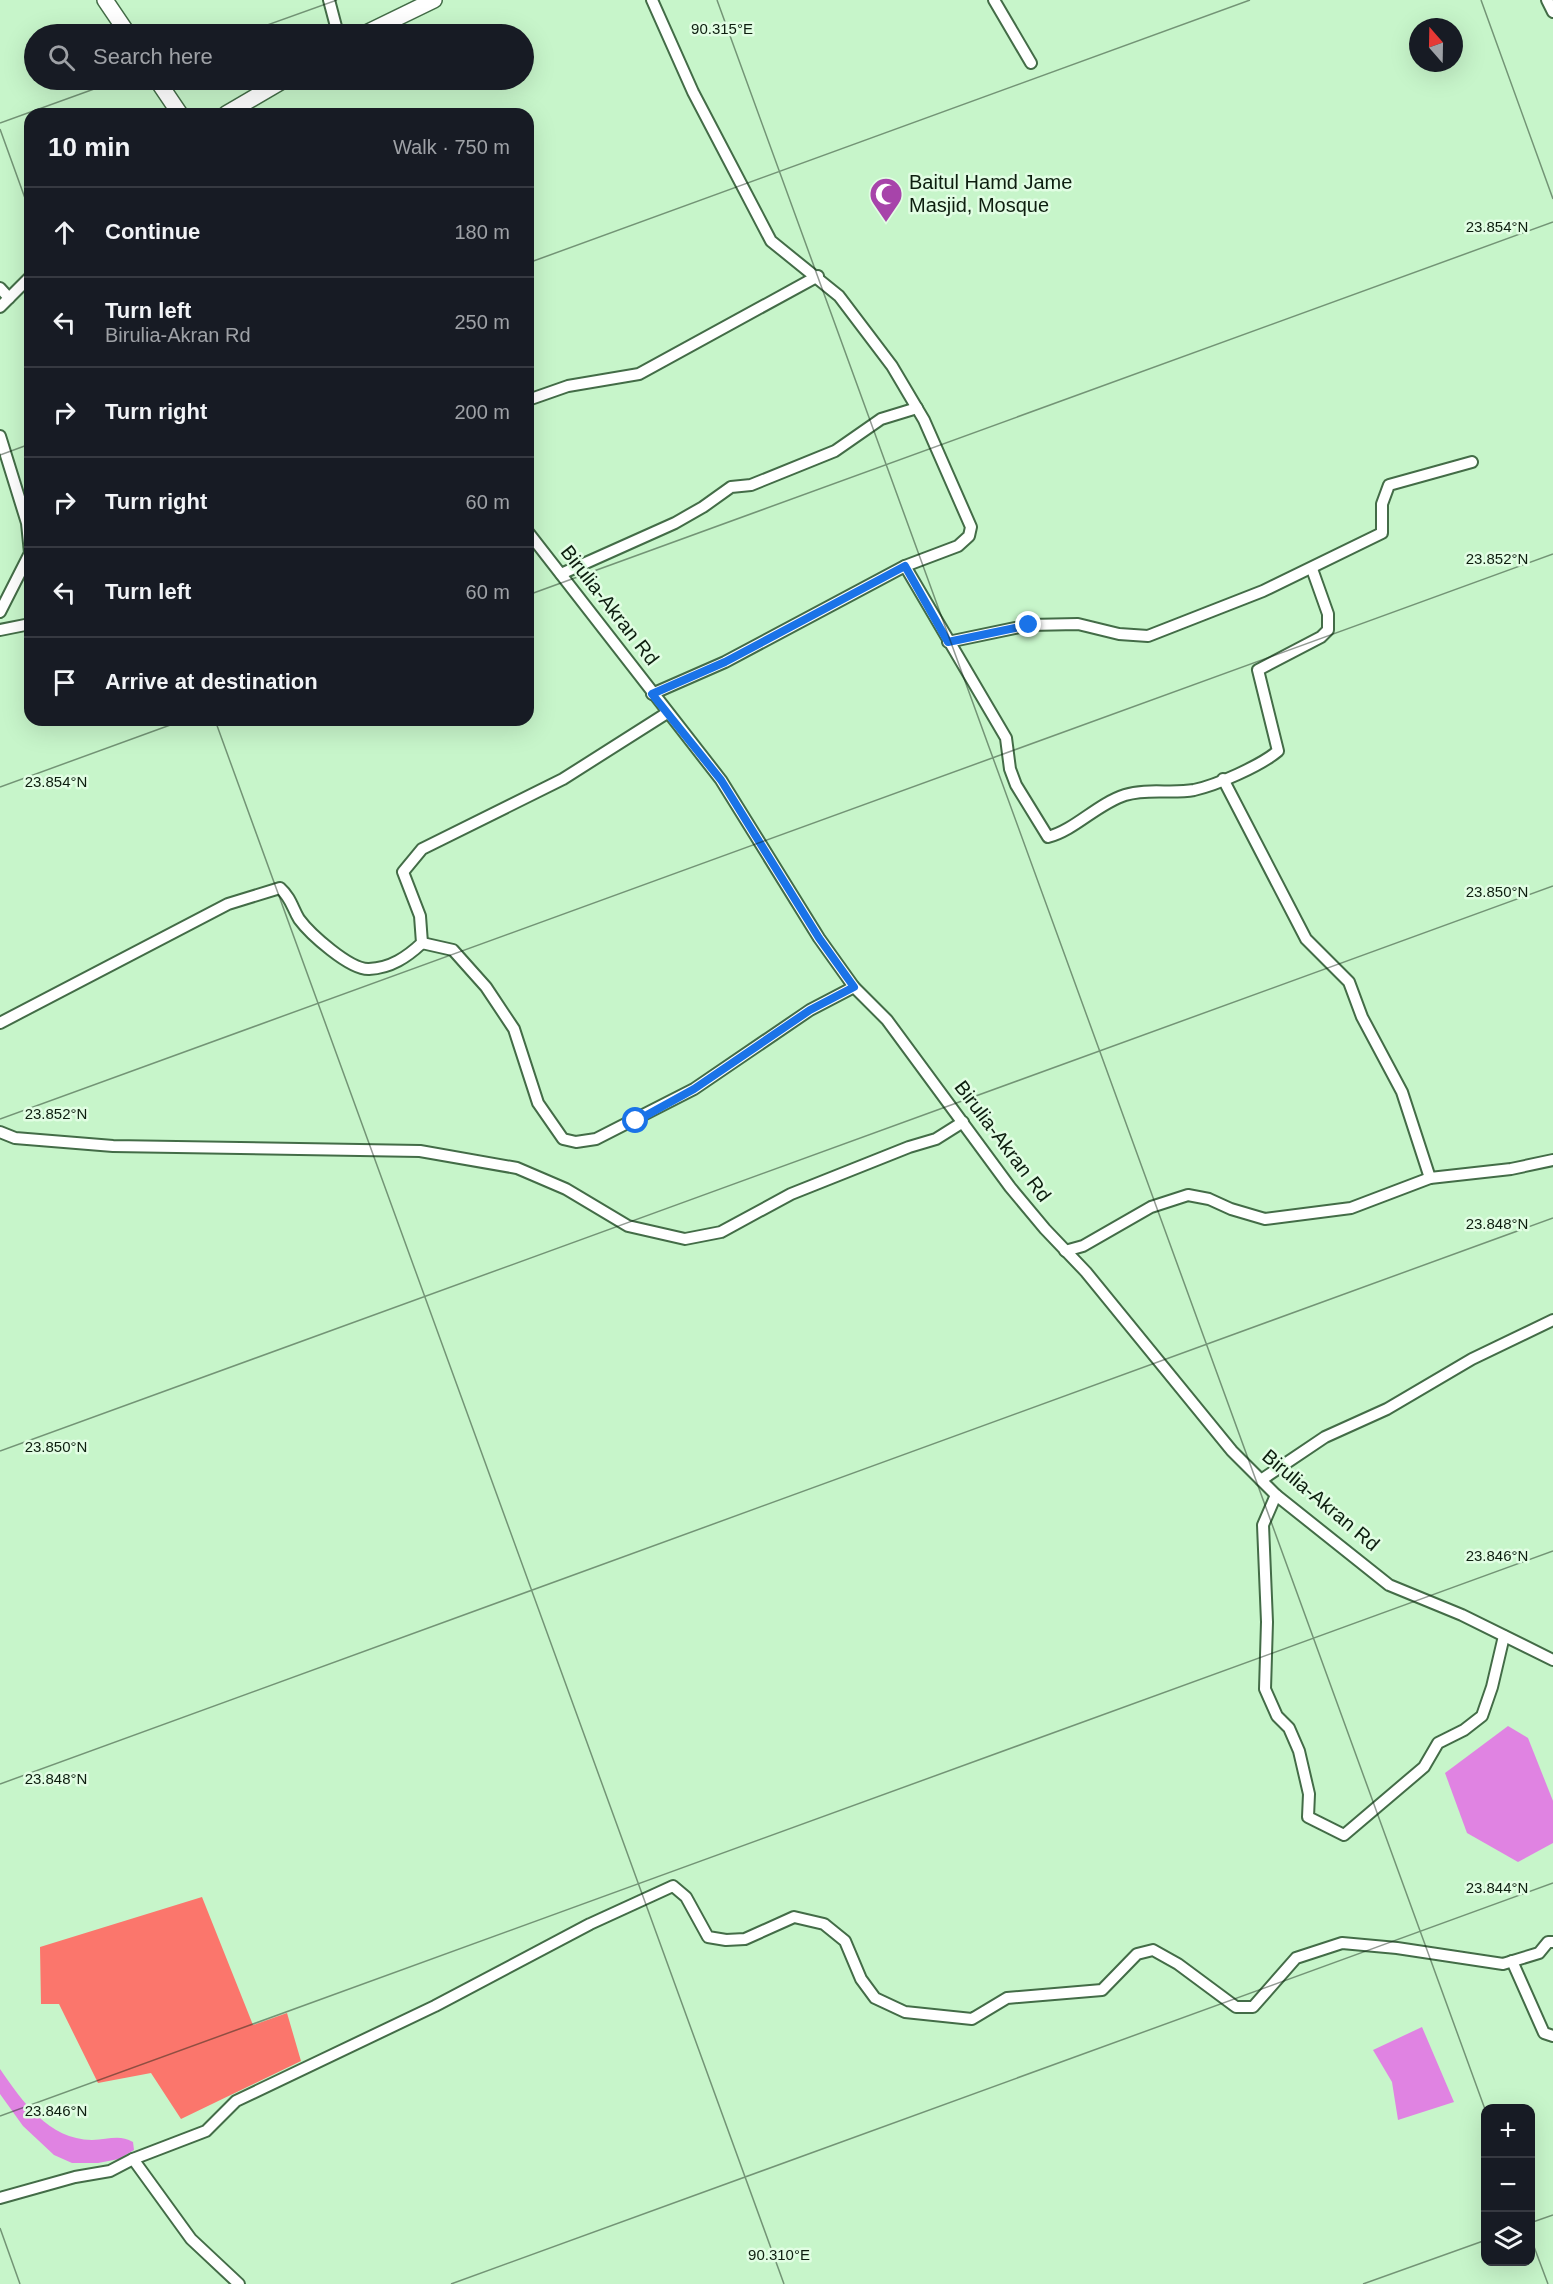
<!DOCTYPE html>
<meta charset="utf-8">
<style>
:root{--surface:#171b24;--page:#20242c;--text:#f1f3f6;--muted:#9ea1a6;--line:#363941}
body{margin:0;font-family:Helvetica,sans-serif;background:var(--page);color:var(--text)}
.controls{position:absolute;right:18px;bottom:18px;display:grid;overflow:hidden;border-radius:12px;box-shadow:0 6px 24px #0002}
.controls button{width:54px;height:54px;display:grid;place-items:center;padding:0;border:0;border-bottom:2px solid var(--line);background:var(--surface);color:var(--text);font:30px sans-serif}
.compass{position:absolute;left:1409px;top:18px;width:54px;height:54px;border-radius:50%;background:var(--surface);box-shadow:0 6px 24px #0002;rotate:340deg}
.stop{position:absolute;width:18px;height:18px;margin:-14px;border:4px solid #1a73e8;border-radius:50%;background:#fff}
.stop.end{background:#1a73e8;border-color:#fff;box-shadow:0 2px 6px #0008}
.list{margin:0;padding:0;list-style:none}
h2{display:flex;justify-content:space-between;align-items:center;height:78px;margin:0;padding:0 24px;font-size:26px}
h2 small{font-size:20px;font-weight:400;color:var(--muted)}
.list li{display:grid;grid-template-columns:39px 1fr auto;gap:18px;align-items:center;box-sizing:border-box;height:90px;padding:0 24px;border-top:2px solid var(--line)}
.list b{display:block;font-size:22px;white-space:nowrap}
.list p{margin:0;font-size:20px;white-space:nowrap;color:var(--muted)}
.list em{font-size:20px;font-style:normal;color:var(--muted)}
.icon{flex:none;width:33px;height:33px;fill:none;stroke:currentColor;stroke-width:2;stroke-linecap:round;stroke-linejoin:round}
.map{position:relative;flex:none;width:1553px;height:2284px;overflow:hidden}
.search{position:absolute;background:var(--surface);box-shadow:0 6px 24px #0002;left:24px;top:24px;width:510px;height:66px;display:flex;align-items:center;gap:15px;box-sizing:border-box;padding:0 21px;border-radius:33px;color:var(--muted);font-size:22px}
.panel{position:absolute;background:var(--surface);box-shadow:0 6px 24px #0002;left:24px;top:108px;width:510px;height:618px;border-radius:18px}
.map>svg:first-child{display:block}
.forest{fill:#fb766c}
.water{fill:#e083e2}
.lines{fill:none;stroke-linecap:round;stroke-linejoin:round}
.minor-casing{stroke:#436c47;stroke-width:14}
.highway-casing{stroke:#436c47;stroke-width:18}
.minor{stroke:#fff;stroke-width:10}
.highway{stroke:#fff;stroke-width:15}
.route{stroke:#1a73e8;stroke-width:8}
.ticks{fill:none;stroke:#0d1e0f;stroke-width:1.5;stroke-opacity:0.45}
.labels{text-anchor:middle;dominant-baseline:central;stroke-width:5;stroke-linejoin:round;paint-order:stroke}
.poi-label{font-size:20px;fill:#0d1e0f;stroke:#e1fde3;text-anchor:start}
.street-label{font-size:20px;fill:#0d1e0f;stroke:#e1fde3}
.ticks-label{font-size:15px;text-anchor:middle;fill:#0d1e0f;stroke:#e1fde3;stroke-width:5;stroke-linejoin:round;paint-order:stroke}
</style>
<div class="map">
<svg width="1553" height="2284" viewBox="0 0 1553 2284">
<rect width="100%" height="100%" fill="#c7f5ca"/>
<polygon class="forest" points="202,1897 253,2025 287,2013 301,2061 181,2119 151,2073 98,2083 59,2004 41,2004 40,1947"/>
<g class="water">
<polygon points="1508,1726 1528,1738 1553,1801 1553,1843 1518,1862 1467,1833 1445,1773"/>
<polygon points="1422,2027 1454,2102 1398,2120 1392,2082 1373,2050"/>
<path d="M0,2069C23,2102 48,2139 92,2140C108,2140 119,2134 133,2142L134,2150L119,2159L98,2163H72L54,2155L23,2126L0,2094Z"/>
</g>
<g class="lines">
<defs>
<g id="minor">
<polyline points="329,0 338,34"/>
<polyline points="652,0 693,92 771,241 839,296 892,366 924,420 971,527 969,536 958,546 905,566 725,662 652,694"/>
<polyline points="994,0 1031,63"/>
<polyline points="1547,0 1553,12"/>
<polyline points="0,288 9,298"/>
<polyline points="0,307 30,277"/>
<polyline points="528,400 568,386 639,374 818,276"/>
<polyline points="0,436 27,523 30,553 0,612"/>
<polyline points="528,532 721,780 819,938 854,987 887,1020 1010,1187 1045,1229 1086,1272 1232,1451 1276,1495 1389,1585 1462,1615 1553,1660"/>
<path d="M905,566L1006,738L1010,769L1016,785L1048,837C1075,830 1097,804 1125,795C1147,788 1172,794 1194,790C1217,785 1260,766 1278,751L1258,670L1321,637L1328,630V614L1312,569"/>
<polyline points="561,574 675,523 703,507 731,487 751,485 835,451 881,419 917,408"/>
<polyline points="0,630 30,624"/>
<polyline points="948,642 1029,625 1078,624 1119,634 1148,636 1263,591 1382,533 1382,504 1389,485 1472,462"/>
<polyline points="1223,779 1306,939 1349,982 1362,1017 1402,1092 1430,1178"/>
<polyline points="422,943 453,950 486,987 514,1029 538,1103 563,1139 576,1142 596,1139 694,1089 810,1010 854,987"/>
<path d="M0,1023L228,904L280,888C291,898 292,907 299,919C310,934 350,970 369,969C391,968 407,957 422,943L420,916L403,872L422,849L563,779L667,713"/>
<polyline points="0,1132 15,1138 113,1146 420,1151 517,1168 566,1189 628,1226 685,1239 721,1232 791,1194 909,1147 936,1139 963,1122"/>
<polyline points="1065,1251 1083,1246 1151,1207 1188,1195 1209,1199 1231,1209 1265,1219 1351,1208 1430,1178 1511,1169 1553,1160"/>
<polyline points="1261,1480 1325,1437 1387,1409 1472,1359 1553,1320"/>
<polyline points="1276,1495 1263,1525 1267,1622 1265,1689 1277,1716 1289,1728 1299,1751 1309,1794 1308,1817 1344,1835 1424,1767 1438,1743 1464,1730 1482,1716 1492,1687 1504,1636"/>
<polyline points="1512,1961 1544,2033 1553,2036"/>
<polyline points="133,2159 206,2131 236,2101 435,2006 590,1924 673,1886 686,1897 708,1937 726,1940 745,1939 794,1917 824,1924 845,1941 861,1979 875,1998 905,2012 972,2019 1007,1998 1102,1990 1137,1954 1153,1950 1178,1964 1236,2007 1253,2007 1296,1958 1342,1943 1397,1948 1503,1964 1539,1953 1548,1942 1553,1942"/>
<polyline points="0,2198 75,2177 110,2171 133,2159 191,2239 239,2284"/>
</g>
<g id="highway">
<polyline points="105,0 128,34"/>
<polyline points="364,34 434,0"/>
<polyline points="157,80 180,114"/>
<polyline points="226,114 284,80"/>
</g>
</defs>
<use href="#minor" class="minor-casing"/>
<use href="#highway" class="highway-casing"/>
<use href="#minor" class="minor"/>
<use href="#highway" class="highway"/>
</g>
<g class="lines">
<polyline class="route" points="636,1121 694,1089 810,1010 854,987 819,938 721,780 652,694 725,662 905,566 948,642 1029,625"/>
</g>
<path class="ticks" d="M717,0L1486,2112M1481,0L1553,199M242,34L337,0M0,123L119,80M0,129L30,212M528,263L1250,0M0,455L30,444M528,595L1553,222M215,720L784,2284M0,787L184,720M0,1119L1553,554M0,1451L1553,886M0,1784L1553,1218M0,2116L1553,1551M1530,2223L1553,2215M0,2228L20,2284M1530,2236L1548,2284M451,2284L1553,1883M1363,2284L1486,2240"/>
<defs>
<symbol id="mosque-pin" viewBox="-11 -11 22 30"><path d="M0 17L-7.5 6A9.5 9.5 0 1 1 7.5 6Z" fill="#a744aa" stroke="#e1fde3"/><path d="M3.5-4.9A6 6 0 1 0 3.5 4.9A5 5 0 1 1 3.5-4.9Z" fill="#fff"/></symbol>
</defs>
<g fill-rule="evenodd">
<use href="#mosque-pin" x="867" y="175" width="38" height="52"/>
</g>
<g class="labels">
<g class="poi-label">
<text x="909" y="182">Baitul Hamd Jame<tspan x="909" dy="23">Masjid, Mosque</tspan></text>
</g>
<g class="street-label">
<text transform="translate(610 605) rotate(52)">Birulia-Akran Rd</text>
<text transform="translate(1003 1141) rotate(53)">Birulia-Akran Rd</text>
<text transform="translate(1321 1500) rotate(40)">Birulia-Akran Rd</text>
</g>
</g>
<g class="ticks-label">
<text x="722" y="34">90.315°E</text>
<text x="1497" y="232">23.854°N</text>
<text x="1497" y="564">23.852°N</text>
<text x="56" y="787">23.854°N</text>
<text x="1497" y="897">23.850°N</text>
<text x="56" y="1119">23.852°N</text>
<text x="1497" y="1229">23.848°N</text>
<text x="56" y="1452">23.850°N</text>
<text x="1497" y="1561">23.846°N</text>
<text x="56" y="1784">23.848°N</text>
<text x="1497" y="1893">23.844°N</text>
<text x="56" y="2116">23.846°N</text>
<text x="779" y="2260">90.310°E</text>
</g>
</svg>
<div class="controls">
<button>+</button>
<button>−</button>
<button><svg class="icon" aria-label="layers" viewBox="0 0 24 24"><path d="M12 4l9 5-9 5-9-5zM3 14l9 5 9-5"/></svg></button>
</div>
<svg class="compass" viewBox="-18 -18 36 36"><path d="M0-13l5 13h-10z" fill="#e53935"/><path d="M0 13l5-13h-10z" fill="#9ea1a6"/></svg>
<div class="stop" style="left:636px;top:1121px"></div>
<div class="stop end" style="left:1029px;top:625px"></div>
<div class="search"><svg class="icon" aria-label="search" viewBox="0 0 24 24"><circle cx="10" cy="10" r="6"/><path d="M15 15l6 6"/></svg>Search here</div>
<section class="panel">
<h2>10 min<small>Walk · 750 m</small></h2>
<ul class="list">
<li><svg class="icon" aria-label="ahead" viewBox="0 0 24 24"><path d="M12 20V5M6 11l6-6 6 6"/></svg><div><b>Continue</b></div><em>180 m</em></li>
<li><svg class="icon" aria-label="left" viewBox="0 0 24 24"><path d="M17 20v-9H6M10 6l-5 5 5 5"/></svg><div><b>Turn left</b><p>Birulia-Akran Rd</p></div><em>250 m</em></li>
<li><svg class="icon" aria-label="right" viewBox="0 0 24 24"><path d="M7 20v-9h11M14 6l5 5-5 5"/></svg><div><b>Turn right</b></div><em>200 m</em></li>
<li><svg class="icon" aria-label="right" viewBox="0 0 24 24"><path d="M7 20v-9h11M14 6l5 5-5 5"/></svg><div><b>Turn right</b></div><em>60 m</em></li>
<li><svg class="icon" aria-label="left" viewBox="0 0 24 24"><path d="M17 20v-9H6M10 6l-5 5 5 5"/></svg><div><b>Turn left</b></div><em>60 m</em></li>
<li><svg class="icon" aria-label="arrive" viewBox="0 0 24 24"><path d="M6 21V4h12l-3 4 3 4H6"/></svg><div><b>Arrive at destination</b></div></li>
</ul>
</section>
</div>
